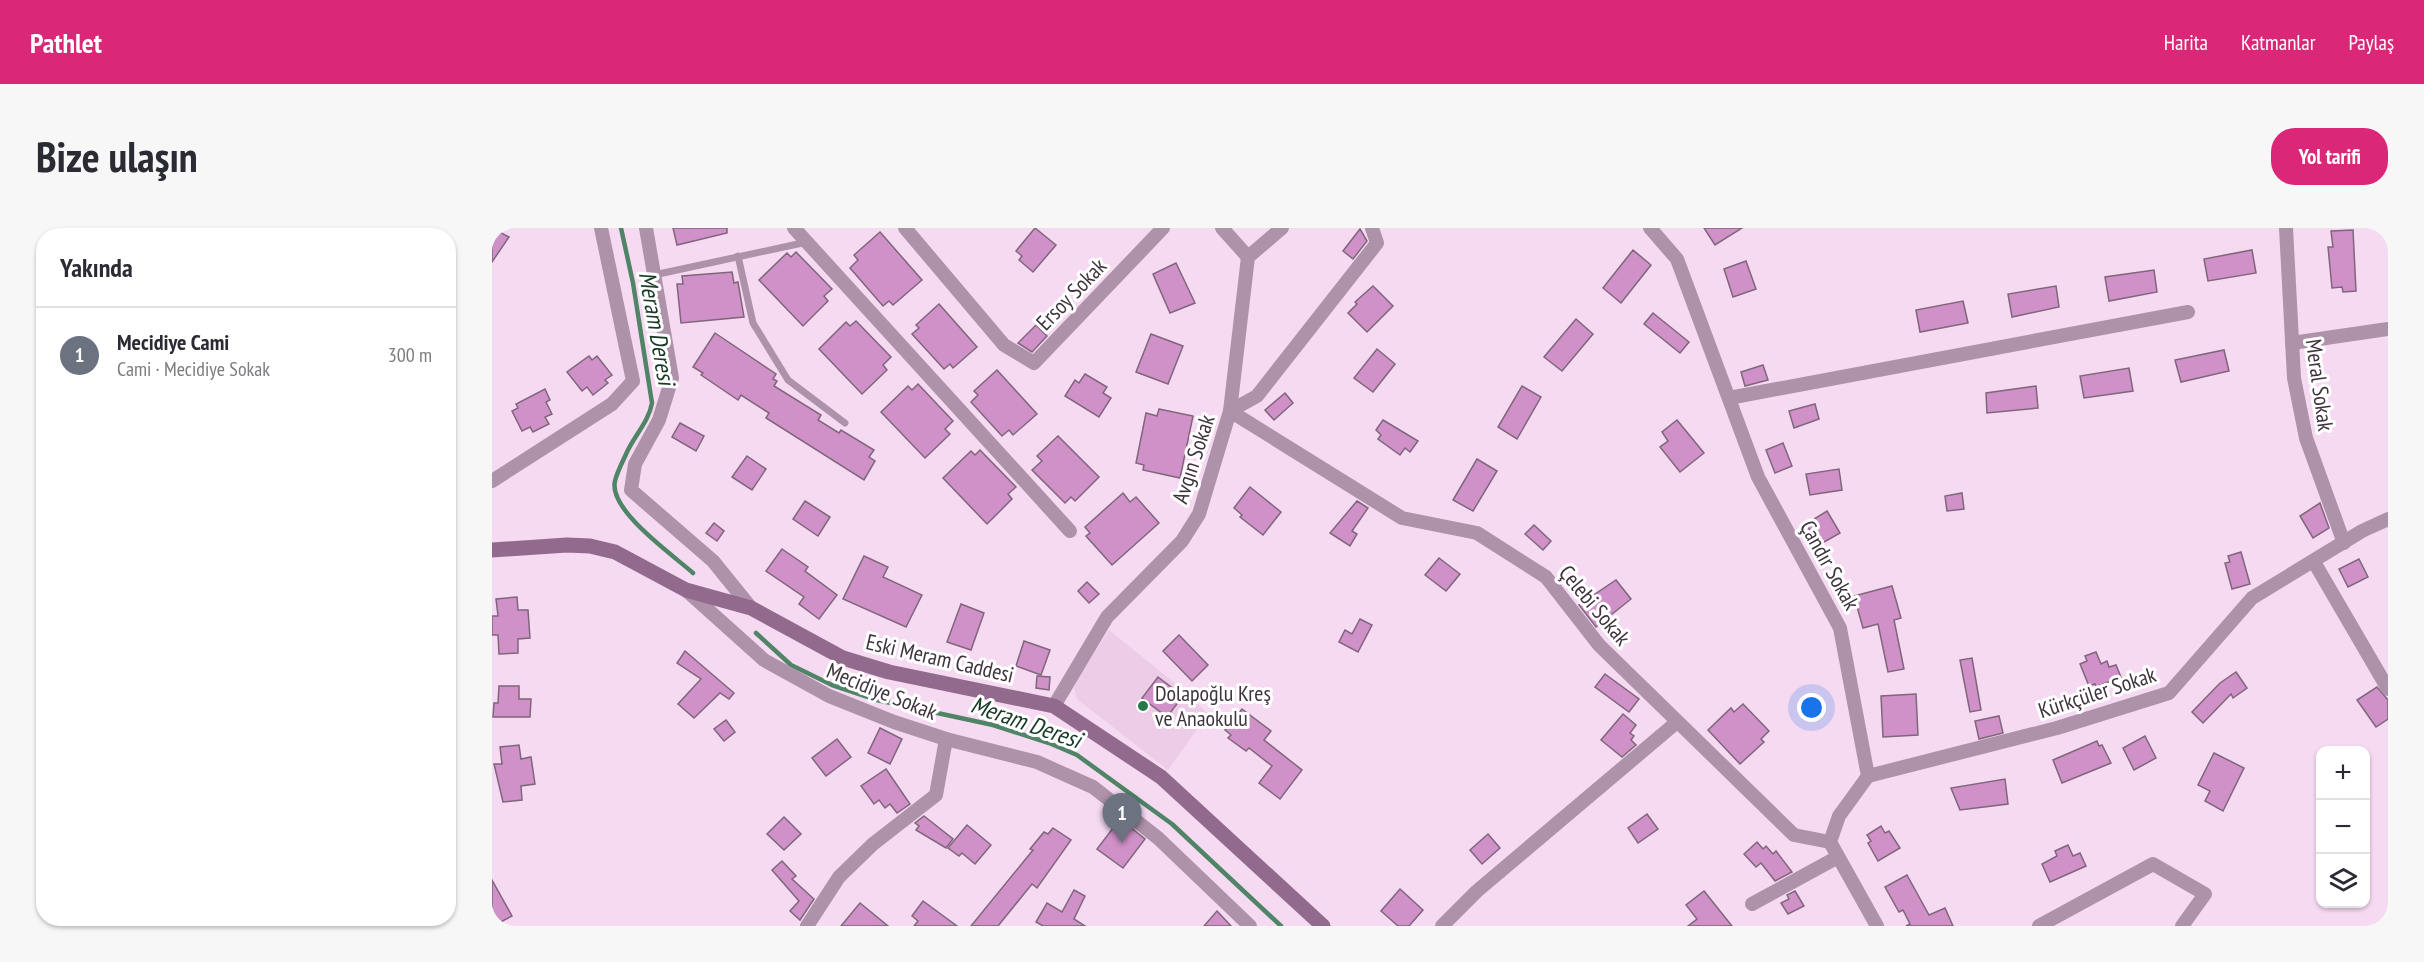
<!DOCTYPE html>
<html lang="tr">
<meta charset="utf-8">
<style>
:root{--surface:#fff;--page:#f7f7f7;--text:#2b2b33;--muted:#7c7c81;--line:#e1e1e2;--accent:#db2777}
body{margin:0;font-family:"PT Sans Narrow",sans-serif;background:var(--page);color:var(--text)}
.controls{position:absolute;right:18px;bottom:18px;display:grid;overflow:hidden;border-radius:12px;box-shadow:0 2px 4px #0004}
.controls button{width:54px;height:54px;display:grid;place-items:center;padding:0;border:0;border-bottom:2px solid var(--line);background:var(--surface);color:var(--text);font:30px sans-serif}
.you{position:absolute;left:1320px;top:480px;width:21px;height:21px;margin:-15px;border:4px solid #fff;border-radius:50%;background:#1a73e8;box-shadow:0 0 0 9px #1a73e833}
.badge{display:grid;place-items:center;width:39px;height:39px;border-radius:50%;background:var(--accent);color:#fff;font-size:20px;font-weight:700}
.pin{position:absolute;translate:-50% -50px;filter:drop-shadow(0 2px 3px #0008)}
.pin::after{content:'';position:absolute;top:32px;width:21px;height:18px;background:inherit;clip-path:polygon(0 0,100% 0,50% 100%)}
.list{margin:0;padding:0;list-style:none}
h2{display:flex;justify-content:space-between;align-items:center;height:78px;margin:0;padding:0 24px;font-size:26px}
h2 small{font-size:20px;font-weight:400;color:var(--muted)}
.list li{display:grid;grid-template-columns:39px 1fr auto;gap:18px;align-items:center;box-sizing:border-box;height:96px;padding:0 24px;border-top:2px solid var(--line)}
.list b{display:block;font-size:22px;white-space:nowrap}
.list p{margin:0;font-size:20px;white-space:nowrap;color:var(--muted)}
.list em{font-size:20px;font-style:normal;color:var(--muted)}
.icon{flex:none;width:33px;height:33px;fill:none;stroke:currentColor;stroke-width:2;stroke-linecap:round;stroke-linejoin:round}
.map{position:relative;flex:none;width:1896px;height:698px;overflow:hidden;border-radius:24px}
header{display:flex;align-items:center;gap:36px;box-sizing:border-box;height:84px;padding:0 30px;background:var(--accent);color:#fff}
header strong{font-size:28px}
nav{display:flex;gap:33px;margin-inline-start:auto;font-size:21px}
.intro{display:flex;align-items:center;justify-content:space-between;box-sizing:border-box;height:144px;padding:0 36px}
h1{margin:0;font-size:42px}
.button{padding:15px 27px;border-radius:24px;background:var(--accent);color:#fff;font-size:21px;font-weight:700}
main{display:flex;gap:36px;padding:0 36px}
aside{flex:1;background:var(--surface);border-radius:24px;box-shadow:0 2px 4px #0004}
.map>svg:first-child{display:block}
.built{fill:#edcce8}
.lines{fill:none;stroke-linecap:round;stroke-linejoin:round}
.stream{stroke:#508466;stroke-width:4.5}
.building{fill:#d091c8;stroke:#7f667b;stroke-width:1.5}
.lane{stroke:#ae92aa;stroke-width:7}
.street{stroke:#ae92aa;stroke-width:14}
.secondary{stroke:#926a8d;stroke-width:15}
.poi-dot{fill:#24794b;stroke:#fff;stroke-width:2}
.labels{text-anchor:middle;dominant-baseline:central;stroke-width:6;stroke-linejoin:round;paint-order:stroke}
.street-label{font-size:22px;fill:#3f343d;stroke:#fff}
.poi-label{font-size:22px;fill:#3f343d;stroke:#fff;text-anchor:start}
.water-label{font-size:24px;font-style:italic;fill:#183a25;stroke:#fff}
</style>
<header>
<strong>Pathlet</strong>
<nav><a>Harita</a><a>Katmanlar</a><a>Paylaş</a></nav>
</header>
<div class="intro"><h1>Bize ulaşın</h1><a class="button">Yol tarifi</a></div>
<main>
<aside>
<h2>Yakında<small></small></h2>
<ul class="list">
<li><span class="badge" style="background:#6b7280">1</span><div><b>Mecidiye Cami</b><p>Cami · Mecidiye Sokak</p></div><em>300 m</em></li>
</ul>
</aside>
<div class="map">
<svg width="1896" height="698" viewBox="0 0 1896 698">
<rect width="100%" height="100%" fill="#f6daf2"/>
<polygon class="built" points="617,402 695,465 716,486 676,542 585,471 582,460 588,447"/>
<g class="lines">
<g class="stream">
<path d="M129,0L141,55L160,175C157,193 143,207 135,224C131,233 125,244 123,253C116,282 181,327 201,345"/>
<polyline points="264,405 299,437 340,457 385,472 501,497 557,515 585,527 680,596 789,698"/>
</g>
</g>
<g class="building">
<polygon points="0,0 17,9 0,34"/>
<polygon points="181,0 235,0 235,5 185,17"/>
<polygon points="543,0 564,17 541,44 527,32 530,28 524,23"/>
<polygon points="1212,0 1250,0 1223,17"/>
<polygon points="868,1 875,13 861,31 851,23"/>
<polygon points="1861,2 1864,63 1851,64 1850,59 1840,60 1836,19 1841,19 1839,3"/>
<polygon points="388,4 430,52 401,77 397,73 391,78 358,40 366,32 362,27"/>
<polygon points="1141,22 1159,37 1129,75 1111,60"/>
<polygon points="1760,22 1764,45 1716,53 1712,31"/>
<polygon points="304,24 340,61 332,68 336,73 311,98 267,52 295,25 299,29"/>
<polygon points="1254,33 1264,61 1241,69 1232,41"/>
<polygon points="684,35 703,75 678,85 661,46"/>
<polygon points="1662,42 1665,64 1617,73 1613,49"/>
<polygon points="240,44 242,55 246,54 252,89 189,95 185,56 191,56 190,48"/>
<polygon points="881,58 901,78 875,104 856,85 865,76 863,74"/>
<polygon points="1564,58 1567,79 1520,89 1516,66"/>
<polygon points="1471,73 1476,95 1428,104 1424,82"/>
<polygon points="447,76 485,119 461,140 458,136 452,141 420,106 427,100 424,97"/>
<polygon points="1161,85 1197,114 1188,125 1152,96"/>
<polygon points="1084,91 1101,106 1070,143 1052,129"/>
<polygon points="364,93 399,129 391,137 395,142 370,166 327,121 354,94 358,98"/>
<polygon points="544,97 555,108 540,124 526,115"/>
<polygon points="223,105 284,146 281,151 285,153 282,158 329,187 326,192 347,205 349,202 382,222 377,229 383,233 372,252 274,190 277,185 249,167 246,172 209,147 211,145 201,139"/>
<polygon points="659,106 691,118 676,156 644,144"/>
<polygon points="885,121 903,136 881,164 862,150"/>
<polygon points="1732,122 1737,143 1689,154 1683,132"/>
<polygon points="97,128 100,132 105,128 120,147 113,152 116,155 101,167 95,159 90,163 75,144"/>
<polygon points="1271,137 1276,152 1253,158 1249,144"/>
<polygon points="1637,140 1641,163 1592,170 1588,148"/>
<polygon points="505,142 545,186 521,207 517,202 510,208 479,174 486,167 482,163"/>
<polygon points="593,146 615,159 611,165 619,170 607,189 573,168 583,152 587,155"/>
<polygon points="426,156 461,193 453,201 458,206 433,230 389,184 416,158 420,162"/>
<polygon points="1030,158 1049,169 1025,211 1006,199"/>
<polygon points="1544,158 1546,180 1495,185 1494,165"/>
<polygon points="53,161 58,172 54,174 60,186 53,189 57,196 41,204 38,199 30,203 20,183 26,180 24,176"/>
<polygon points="793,165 801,175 782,192 773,182"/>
<polygon points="1323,176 1327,191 1302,200 1297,183"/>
<polygon points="667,181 701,188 688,250 651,242 652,237 644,235 654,185 665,188"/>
<polygon points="891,192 926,213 918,224 913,220 908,227 886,211 889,207 884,202"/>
<polygon points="1185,192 1212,225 1188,244 1168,219 1176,213 1170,204"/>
<polygon points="188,195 212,208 204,223 180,209"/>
<polygon points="566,208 607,249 583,273 579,269 573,275 540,242 550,233 545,228"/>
<polygon points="1291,215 1300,238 1283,245 1274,222"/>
<polygon points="488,222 524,259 516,266 520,271 495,296 451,250 479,223 483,227"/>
<polygon points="255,228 274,241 260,262 240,249"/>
<polygon points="985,231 1005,243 981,283 961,272"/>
<polygon points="1347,241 1350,262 1318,267 1314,246"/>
<polygon points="758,259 789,284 771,307 748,289 750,287 742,280"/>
<polygon points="631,265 638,274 644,269 667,295 620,337 594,308 598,305 593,299"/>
<polygon points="1470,265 1472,281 1455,283 1453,268"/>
<polygon points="313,273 338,289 326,308 301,291"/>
<polygon points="865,273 876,280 860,303 865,306 858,318 838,305"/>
<polygon points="1828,275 1837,300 1821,310 1808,288"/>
<polygon points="1335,283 1348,305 1327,317 1314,296"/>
<polygon points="222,295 232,303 225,313 214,305"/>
<polygon points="1042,297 1059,313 1051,322 1033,306"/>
<polygon points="290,321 316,339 313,343 345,367 327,391 307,376 312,369 274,343"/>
<polygon points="1749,324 1758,356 1740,361 1733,335 1738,334 1736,328"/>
<polygon points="372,328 396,339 391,349 430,367 414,399 351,371"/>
<polygon points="947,330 968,346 954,363 933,347"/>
<polygon points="1867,331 1876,349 1856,359 1847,341"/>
<polygon points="1124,352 1139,371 1104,399 1087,377"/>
<polygon points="595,354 607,366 597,375 586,363"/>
<polygon points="1400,358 1409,390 1402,392 1412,441 1396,444 1386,396 1371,400 1362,368"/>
<polygon points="25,369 26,382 36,382 38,410 26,411 26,425 7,426 6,407 0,407 0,388 6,388 4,371"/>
<polygon points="469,376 492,385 479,422 455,414"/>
<polygon points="868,391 880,397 866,424 847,414 853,402 860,406"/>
<polygon points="687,407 716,437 700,453 671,423"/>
<polygon points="532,413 558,422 549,447 524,438"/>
<polygon points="193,423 242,465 237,471 228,465 202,490 186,476 209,451 185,435"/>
<polygon points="1604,424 1609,436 1615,433 1617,439 1624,437 1629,449 1604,459 1603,456 1597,458 1588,436 1595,433 1593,428"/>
<polygon points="1480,430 1489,482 1478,484 1468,432"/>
<polygon points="1744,444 1755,460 1741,470 1739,466 1711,495 1700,484 1728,455"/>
<polygon points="1113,446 1147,471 1137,484 1103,459"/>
<polygon points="545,448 558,449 557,462 544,460"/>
<polygon points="666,449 691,468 675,489 650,470"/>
<polygon points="7,458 27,458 27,471 39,471 38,489 1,489 2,475 6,475"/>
<polygon points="1885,459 1896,472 1896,491 1884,499 1865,472"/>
<polygon points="1424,466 1426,507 1391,509 1389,468"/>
<polygon points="1251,476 1277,503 1269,511 1272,514 1248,536 1216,502 1239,480 1242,484"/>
<polygon points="750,481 779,503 772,512 810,542 788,571 767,555 780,538 757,520 754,523 736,510 739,507 733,502"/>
<polygon points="1131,486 1144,497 1138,505 1142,508 1139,512 1144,517 1130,529 1109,512"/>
<polygon points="1507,488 1511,505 1487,511 1483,493"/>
<polygon points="234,492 243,504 232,513 222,501"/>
<polygon points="388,500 410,511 398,536 376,525"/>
<polygon points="1653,508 1664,530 1642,542 1631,520"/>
<polygon points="345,511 359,529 334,548 320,530"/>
<polygon points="1605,513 1607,518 1610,517 1619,535 1570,555 1561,532"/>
<polygon points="27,517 29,531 39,529 43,556 29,558 30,572 11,574 2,536 10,536 8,519"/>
<polygon points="1722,525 1752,540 1731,583 1713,573 1718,563 1706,557"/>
<polygon points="394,541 418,576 405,585 398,576 393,580 387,572 382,576 369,558"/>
<polygon points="1513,551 1516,576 1468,582 1459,560"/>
<polygon points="1155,586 1166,601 1146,615 1136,600"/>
<polygon points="432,588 461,611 454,620 424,602 427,598 423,595"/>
<polygon points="292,589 309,606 292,622 275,606"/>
<polygon points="628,591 653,611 631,640 605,621"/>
<polygon points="475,597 499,617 483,636 470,625 467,628 456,620"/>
<polygon points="1389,598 1393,605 1397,603 1408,620 1386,633 1376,615 1379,613 1375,607"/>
<polygon points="561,600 579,612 545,660 540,656 506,698 479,698 541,622 538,621 552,604 556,606"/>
<polygon points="996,606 1008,620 990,636 978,622"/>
<polygon points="1265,614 1271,621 1274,618 1281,626 1284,623 1300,644 1283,653 1269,635 1264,639 1252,626"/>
<polygon points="1576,617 1581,628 1588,625 1594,638 1558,654 1550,636 1565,628 1563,623"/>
<polygon points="290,633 304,648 300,651 322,671 308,692 298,683 307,673 280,642"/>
<polygon points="1415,647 1437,687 1453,680 1461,698 1414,698 1418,696 1411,682 1407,684 1393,659"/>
<polygon points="0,652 20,688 1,698 0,698"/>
<polygon points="908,661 931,682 917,698 906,698 889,683"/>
<polygon points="582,662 593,668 582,691 593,698 551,698 544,694 555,675 570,684"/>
<polygon points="1212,663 1240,698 1196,698 1205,691 1194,677"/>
<polygon points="1303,663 1312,678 1296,686 1289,675 1297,671 1295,667"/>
<polygon points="431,673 465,698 422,698 426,693 420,688"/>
<polygon points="368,675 396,698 349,698"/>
<polygon points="725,683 739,698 712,698"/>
</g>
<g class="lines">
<g class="lane">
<polyline points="246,28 261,95 296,152 353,195"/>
<polyline points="162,47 315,14"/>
</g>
<g class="street">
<polyline points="154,0 180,150 167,192 143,236 139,262 221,333 259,380"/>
<polyline points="302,0 578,303"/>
<polyline points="413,0 512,117 542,135 671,0"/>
<polyline points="730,0 756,29"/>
<polyline points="880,0 885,15 765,168 738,183 910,290 985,305 1054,349 1107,417 1302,607 1338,614"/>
<polyline points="1158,0 1185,31 1266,249 1348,400 1376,548 1347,588 1338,614 1385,698"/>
<polyline points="1794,0 1802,150 1814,210 1852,315"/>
<polyline points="1800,115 1896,101"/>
<polyline points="1237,170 1696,84"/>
<polyline points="0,253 120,176 141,153 109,0"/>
<polyline points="1822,334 1896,461"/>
<polyline points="194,362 272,432 337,468 402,494 454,511 545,534 601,559 666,610 758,698"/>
<polyline points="562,478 615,389 690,313 707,286 738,183 756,29 790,0"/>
<polyline points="1376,548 1565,500 1677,465 1760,370 1870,303 1896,291"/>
<polyline points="1260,676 1346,629"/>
<polyline points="315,698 347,649 381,616 444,567 454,511"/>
<polyline points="950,698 985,663 1185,494"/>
<polyline points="1547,698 1661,636 1713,666 1690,698"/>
</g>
<polyline class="secondary" points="0,322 75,317 98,318 123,324 194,362 259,380 351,430 397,444 562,478 669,549 831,698"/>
</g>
<circle class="poi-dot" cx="651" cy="478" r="6"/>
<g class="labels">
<g class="street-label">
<text transform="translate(579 66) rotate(-46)">Ersoy Sokak</text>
<text transform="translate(1828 157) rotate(82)">Meral Sokak</text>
<text transform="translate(701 231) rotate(-72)">Avgın Sokak</text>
<text transform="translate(1338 337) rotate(61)">Çandır Sokak</text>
<text transform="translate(1103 377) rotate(50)">Çelebi Sokak</text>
<text transform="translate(448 430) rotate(13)">Eski Meram Caddesi</text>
<text transform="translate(390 463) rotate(22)">Mecidiye Sokak</text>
<text transform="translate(1605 464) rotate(-18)">Kürkçüler Sokak</text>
</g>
<g class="poi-label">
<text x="663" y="465">Dolapoğlu Kreş<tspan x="663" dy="25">ve Anaokulu</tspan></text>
</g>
<g class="water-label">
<text transform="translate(165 100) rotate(80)">Meram Deresi</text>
<text transform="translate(534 494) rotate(19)">Meram Deresi</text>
</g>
</g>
</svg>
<div class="controls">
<button>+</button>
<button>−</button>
<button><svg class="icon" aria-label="layers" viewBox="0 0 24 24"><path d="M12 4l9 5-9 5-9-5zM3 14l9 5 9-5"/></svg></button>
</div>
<div class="you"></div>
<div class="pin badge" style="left:630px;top:615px;background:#6b7280">1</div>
</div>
</main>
